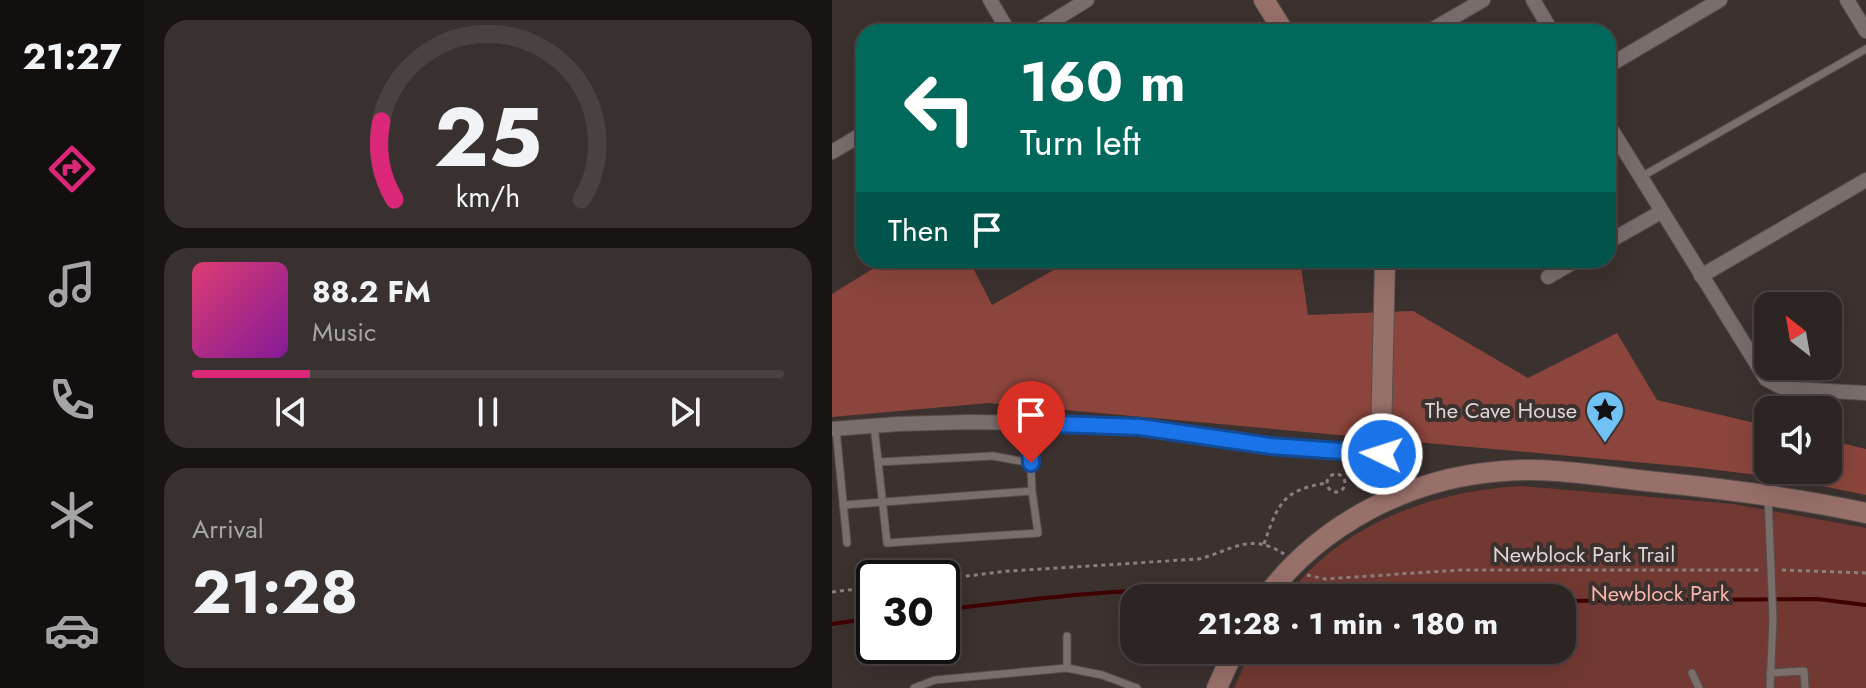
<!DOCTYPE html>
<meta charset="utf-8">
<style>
body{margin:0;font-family:Jost,sans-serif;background:#383130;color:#f1f3f6;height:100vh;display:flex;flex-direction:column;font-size:30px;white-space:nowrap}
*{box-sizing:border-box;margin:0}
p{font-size:26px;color:#a6a5a6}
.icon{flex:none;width:44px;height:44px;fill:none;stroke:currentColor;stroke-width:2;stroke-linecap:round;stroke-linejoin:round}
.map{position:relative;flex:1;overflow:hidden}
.drawer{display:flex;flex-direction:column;gap:20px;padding:20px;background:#181413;width:688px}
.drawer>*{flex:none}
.banner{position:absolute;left:24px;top:24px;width:760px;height:244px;border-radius:24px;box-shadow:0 8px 32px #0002,0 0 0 2px #484241;background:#00695c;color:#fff;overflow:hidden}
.needle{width:52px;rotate:329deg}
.buttons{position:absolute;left:922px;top:292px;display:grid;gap:16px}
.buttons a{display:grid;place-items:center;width:88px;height:88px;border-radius:16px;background:#2c2523;box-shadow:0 8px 32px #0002,0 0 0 2px #484241;font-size:40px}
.speed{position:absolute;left:24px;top:560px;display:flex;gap:16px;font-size:40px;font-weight:700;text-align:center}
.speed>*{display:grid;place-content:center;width:104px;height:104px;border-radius:50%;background:#2c2523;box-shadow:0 8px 32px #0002,0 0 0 2px #484241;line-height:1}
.speed .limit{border:4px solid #111;border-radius:12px;background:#fff;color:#111}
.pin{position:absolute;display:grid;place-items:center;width:68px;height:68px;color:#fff;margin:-82px -34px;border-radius:50% 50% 50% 0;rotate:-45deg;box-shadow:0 0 8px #0007}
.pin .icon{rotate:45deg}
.me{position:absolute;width:88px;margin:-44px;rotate:274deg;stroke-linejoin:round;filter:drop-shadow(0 0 6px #0008)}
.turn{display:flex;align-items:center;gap:28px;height:168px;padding:0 32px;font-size:36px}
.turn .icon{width:104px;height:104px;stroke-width:2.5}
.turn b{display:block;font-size:56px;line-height:68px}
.then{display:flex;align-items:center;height:76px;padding:0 32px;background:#0003;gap:16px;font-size:30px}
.big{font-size:60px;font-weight:700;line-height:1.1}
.drawer .card{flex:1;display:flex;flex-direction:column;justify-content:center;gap:12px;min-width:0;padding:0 28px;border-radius:24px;background:#383130}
.drawer .dial{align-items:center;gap:0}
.dial svg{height:208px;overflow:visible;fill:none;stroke:#484241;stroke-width:7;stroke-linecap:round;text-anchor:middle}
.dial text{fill:#f1f3f6;stroke:none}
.song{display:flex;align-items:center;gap:24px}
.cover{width:96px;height:96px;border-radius:12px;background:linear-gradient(135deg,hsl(340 70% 55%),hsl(290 70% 35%))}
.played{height:8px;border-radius:4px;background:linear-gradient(90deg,#db2777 20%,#484241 20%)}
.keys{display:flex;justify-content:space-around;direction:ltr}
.trip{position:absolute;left:288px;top:584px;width:456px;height:80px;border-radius:24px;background:#2c2523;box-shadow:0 8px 32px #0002,0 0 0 2px #484241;font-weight:700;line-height:80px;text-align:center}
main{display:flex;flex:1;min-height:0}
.menu{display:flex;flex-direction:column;width:144px;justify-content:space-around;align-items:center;background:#120f0e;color:#a6a5a6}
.menu .icon{width:56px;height:56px}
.menu .active{color:#db2777}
.menu b{font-size:36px;color:#f1f3f6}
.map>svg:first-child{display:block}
.green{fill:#723932}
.forest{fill:#8c453c}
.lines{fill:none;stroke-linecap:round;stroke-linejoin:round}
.stream{stroke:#400000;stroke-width:4}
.lane-casing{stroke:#564e4c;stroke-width:9}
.street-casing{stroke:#564e4c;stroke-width:16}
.secondary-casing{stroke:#564e4c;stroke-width:22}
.path{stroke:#88807e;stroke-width:3;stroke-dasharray:4 4;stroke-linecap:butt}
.lane{stroke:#796e6c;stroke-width:7}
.street{stroke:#796e6c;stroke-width:14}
.secondary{stroke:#98706a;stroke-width:20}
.route-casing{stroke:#114b97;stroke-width:20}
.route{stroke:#1a73e8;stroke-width:14}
.labels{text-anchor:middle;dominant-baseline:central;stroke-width:8;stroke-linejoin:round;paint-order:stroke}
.poi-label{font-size:22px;fill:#dcd6d5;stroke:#3b312f;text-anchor:end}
.street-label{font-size:22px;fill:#dcd6d5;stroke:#3b312f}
.park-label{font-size:22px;fill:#f6b5ab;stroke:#3b312f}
</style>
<main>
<nav class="menu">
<b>21:27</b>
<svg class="icon active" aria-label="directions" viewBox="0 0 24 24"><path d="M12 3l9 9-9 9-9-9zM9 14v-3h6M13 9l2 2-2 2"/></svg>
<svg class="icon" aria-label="music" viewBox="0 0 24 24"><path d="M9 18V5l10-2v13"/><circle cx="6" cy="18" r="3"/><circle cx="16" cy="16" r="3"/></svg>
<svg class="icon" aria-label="phone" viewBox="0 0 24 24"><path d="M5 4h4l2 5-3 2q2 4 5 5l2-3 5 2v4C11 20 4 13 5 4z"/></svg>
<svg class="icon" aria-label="climate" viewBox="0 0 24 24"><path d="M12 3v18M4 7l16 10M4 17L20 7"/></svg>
<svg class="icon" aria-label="car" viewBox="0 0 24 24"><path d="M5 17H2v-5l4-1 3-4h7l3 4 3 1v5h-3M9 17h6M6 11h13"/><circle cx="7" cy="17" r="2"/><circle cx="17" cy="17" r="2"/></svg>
</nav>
<section class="drawer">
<div class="card dial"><svg viewBox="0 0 100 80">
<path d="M14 69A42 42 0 1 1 86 69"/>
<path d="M14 69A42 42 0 0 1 9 39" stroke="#db2777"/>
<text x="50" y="56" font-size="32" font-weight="700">25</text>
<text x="50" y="72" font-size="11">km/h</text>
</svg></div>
<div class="card">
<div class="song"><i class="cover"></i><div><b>88.2 FM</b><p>Music</p></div></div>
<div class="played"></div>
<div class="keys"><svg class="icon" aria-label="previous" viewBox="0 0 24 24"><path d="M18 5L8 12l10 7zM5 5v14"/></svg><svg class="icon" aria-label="pause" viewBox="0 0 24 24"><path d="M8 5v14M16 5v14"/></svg><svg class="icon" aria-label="next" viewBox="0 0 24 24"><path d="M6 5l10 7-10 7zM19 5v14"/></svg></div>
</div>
<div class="card"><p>Arrival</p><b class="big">21:28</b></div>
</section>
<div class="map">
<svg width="1034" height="688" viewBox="0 0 1034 688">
<rect width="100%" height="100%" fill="#3b312f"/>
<path class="green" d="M688,486L901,504L1034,528V688H402L419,650H730V598H454C508,524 601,491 688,486Z"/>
<path class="forest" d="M55,260H137L160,305L239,260H468L476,315L581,311L696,378L785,333L825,400L936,426V470H996V440L1034,449V495L951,478L869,468L157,403L0,417V294Z"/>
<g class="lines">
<path class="stream" d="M730,601L985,599L1034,605
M110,610C207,598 303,586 401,591
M0,624L42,618"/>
<g class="lane-casing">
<path id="lane" d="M809,177L1034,49
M42,425L55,543L206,533L200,491L197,423
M4,429L15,543
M47,462L161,456L199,463
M936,496L941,619L938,688
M11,505L200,491
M235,636V668
M860,673L867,688
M938,673L972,671L973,688
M82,688L103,680L235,668L270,675L305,688"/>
</g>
<g class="street-casing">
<path id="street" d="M158,0L177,32
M701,0L720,32
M1015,0L1034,31
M203,32L255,0
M596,32L651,0
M776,66L888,0
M776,124L934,379L949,387L960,389L1034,393
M0,152L32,133
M776,242L829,212
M869,276L1034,180
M716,277L745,260
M0,429L66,424L137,422L256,424L308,427L439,446L550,454"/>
</g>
<g class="secondary-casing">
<path id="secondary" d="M432,0L452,32
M553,260L549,438L550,454L566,496
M433,598C489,523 579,477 672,471C722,467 774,477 824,482C895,489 964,498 1034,513
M385,688L402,650"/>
</g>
<path class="path" d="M495 483a9 9 0 1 1 18 0a9 9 0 1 1-18 0Z
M432,544C446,504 450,490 495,483
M950,570L1034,573
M475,575L493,579L628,570H930
M110,579L176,571L367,559C401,550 418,532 452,554
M0,592L42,587"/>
<use href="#lane" class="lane"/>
<use href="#street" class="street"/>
<use href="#secondary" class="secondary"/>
</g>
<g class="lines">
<g class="route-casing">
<path id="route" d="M199,463L197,423L308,427L439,446L550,454"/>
</g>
<use href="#route" class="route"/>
</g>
<defs>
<g id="sight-pin" transform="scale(2)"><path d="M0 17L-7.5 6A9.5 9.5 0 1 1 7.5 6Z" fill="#72c1f5" stroke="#3b312f"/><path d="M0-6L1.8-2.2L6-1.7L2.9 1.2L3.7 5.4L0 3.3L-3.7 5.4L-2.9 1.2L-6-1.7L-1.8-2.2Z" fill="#111"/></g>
</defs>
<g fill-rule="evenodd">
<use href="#sight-pin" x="773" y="410"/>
</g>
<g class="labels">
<g class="poi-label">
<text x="745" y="410">The Cave House</text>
</g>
<g class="street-label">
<text x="752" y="554">Newblock Park Trail</text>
</g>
<g class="park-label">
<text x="828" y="593">Newblock Park</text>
</g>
</g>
</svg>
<div class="buttons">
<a><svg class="needle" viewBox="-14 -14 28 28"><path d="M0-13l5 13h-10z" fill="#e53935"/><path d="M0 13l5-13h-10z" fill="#a6a5a6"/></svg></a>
<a><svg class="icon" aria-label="sound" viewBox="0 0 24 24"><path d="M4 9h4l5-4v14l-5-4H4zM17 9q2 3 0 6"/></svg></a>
</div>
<div class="speed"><div class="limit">30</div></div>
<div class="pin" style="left:199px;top:463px;background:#d93025"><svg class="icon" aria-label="arrive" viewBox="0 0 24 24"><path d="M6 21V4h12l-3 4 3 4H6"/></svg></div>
<svg class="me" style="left:550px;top:454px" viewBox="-20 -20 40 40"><circle r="17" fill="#1a73e8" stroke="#fff" stroke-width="3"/><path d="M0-11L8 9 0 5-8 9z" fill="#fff"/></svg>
<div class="trip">21:28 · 1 min · 180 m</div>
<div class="banner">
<div class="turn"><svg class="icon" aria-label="left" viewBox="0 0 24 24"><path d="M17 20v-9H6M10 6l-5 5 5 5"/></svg><div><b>160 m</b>Turn left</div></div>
<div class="then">Then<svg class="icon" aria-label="arrive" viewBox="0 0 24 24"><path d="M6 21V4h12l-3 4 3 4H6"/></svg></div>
</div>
</div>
</main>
